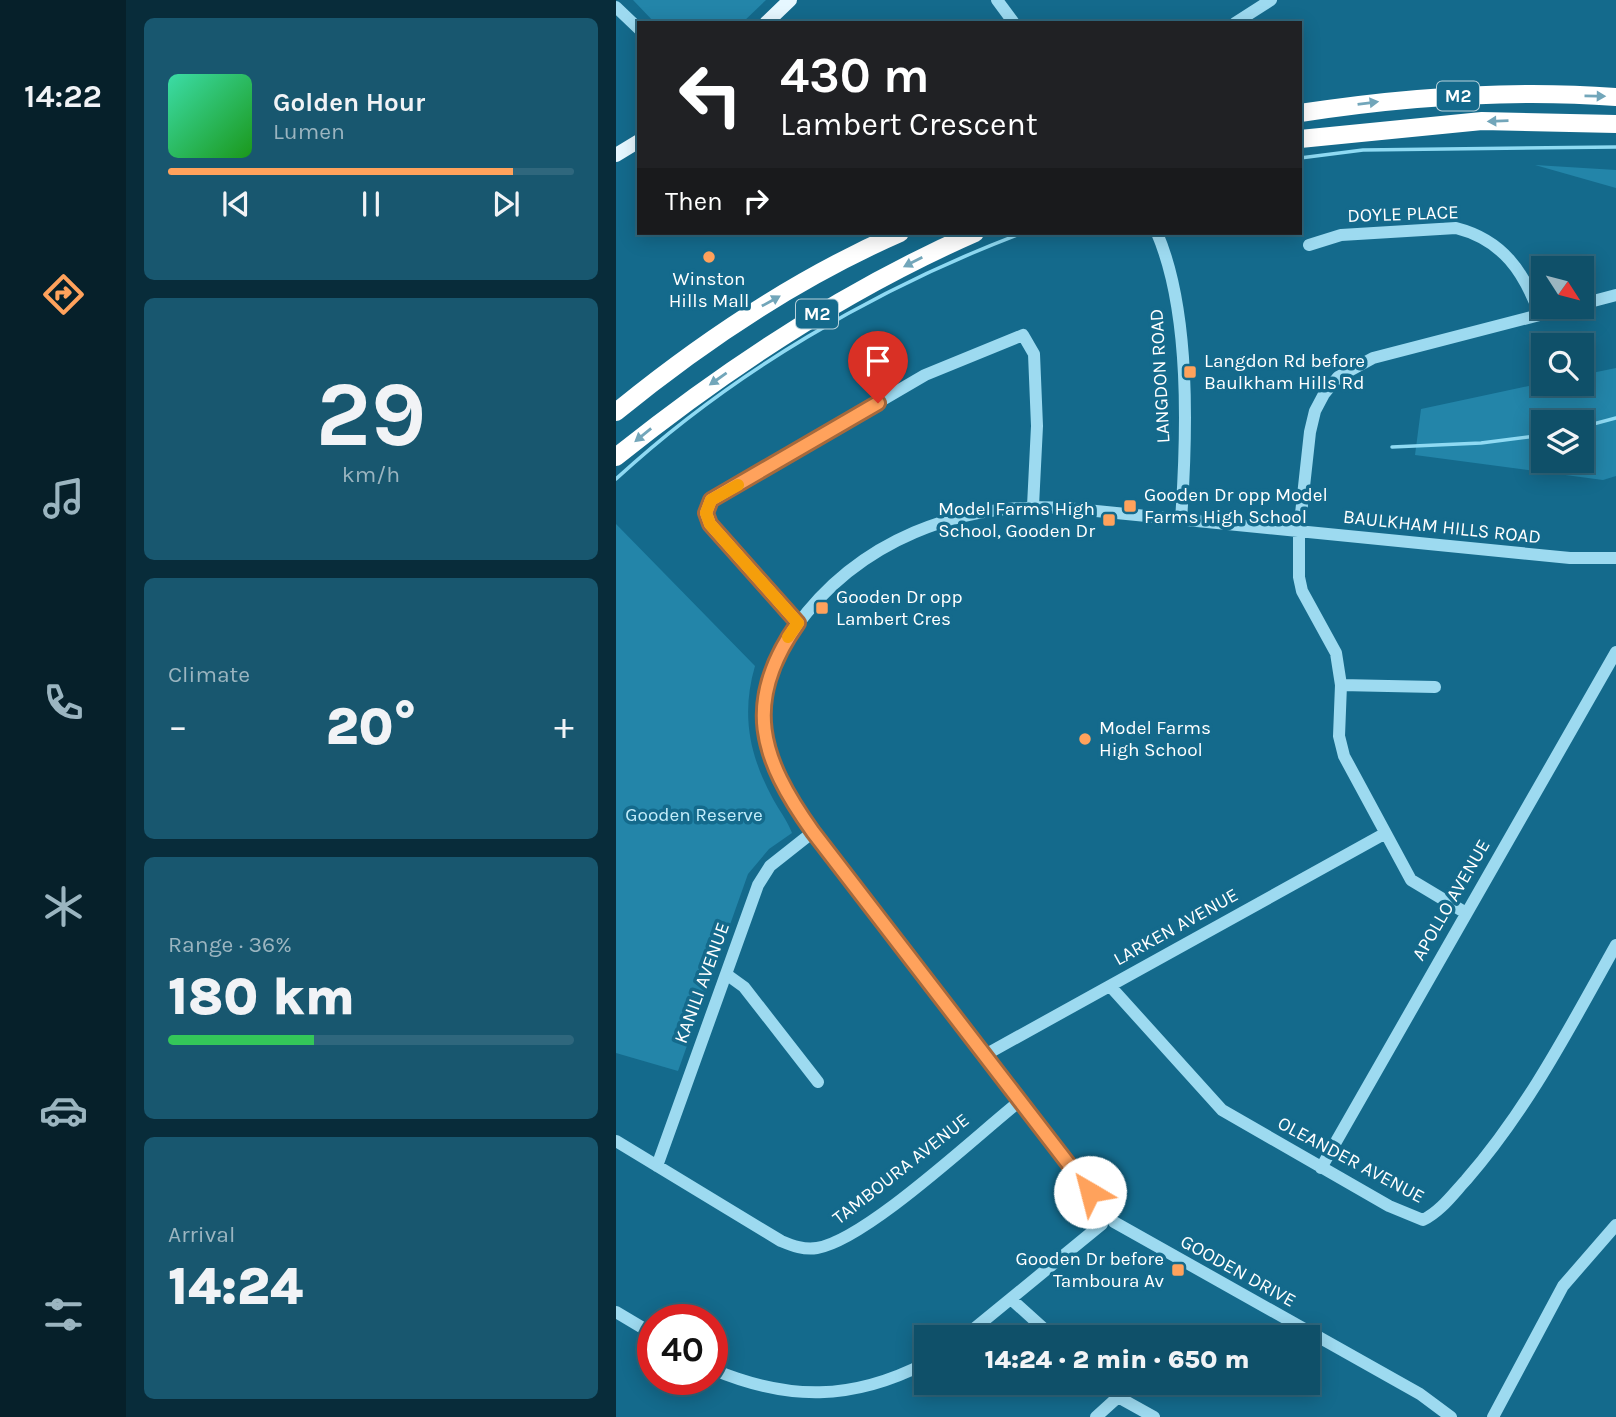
<!DOCTYPE html>
<meta charset="utf-8">
<style>
body{margin:0;font-family:Karla,sans-serif;background:#18576f;color:#f1f3f6;height:100vh;display:flex;flex-direction:column;font-size:26px;white-space:nowrap}
*{box-sizing:border-box;margin:0}
p{font-size:23px;color:#9bb5c0}
.icon{flex:none;width:38px;height:38px;fill:none;stroke:currentColor;stroke-width:2;stroke-linecap:round;stroke-linejoin:round}
.map{position:relative;flex:1;overflow:hidden}
.side{display:flex;flex-direction:column;gap:18px;padding:18px;background:#082c3a;width:490px}
.side>*{flex:none}
.guide{position:absolute;left:21px;top:21px;width:665px;height:214px;border-radius:0px;box-shadow:0 4px 18px #0003,0 0 0 2px #2f677d;background:#202124;color:#fff;overflow:hidden}
.needle{width:46px;rotate:126deg}
.controls{position:absolute;left:915px;top:256px;display:grid;gap:14px}
.controls a{display:grid;place-items:center;width:63px;height:63px;border-radius:0px;background:#0f5069;box-shadow:0 4px 18px #0003,0 0 0 2px #2f677d;font-size:35px}
.speed{position:absolute;left:21px;top:1304px;display:flex;gap:14px;font-size:35px;font-weight:700;text-align:center}
.speed>*{display:grid;place-content:center;width:91px;height:91px;border-radius:50%;background:#0f5069;box-shadow:0 4px 18px #0003,0 0 0 2px #2f677d;line-height:1}
.speed .limit{border:10px solid #d22;background:#fff;color:#111}
.pin{position:absolute;display:grid;place-items:center;width:60px;height:60px;color:#fff;margin:-72px -30px;border-radius:50% 50% 50% 0;rotate:-45deg;box-shadow:0 0 7px #0007}
.pin .icon{rotate:45deg}
.me{position:absolute;width:77px;margin:-38px;rotate:323deg;stroke-linejoin:round;filter:drop-shadow(0 0 5px #0008)}
.turn{display:flex;align-items:center;gap:24px;height:147px;padding:0 28px;font-size:32px}
.turn .icon{width:91px;height:91px;stroke-width:2.5}
.turn b{display:block;font-size:49px;line-height:60px}
.then{display:flex;align-items:center;height:66px;padding:0 28px;background:#0003;gap:14px;font-size:26px}
.big{font-size:52px;font-weight:800;line-height:1.1}
.side .widget{flex:1;display:flex;flex-direction:column;justify-content:center;gap:10px;min-width:0;padding:0 24px;border-radius:10px;background:#18576f}
.side .dial{align-items:center;gap:0}
.dial b{font-size:91px;line-height:1}
.song{display:flex;align-items:center;gap:21px}
.cover{width:84px;height:84px;border-radius:10px;background:linear-gradient(135deg,hsl(160 70% 55%),hsl(120 70% 35%))}
.played{height:7px;border-radius:4px;background:linear-gradient(90deg,#ffa25c 85%,#2f677d 85%)}
.keys{display:flex;justify-content:space-around;direction:ltr}
.heat{display:flex;justify-content:space-between;align-items:center;font-size:38px;direction:ltr}
.charge{height:10px;border-radius:5px;background:linear-gradient(90deg,#34c759 36%,#2f677d 0)}
.trip{position:absolute;left:298px;top:1325px;width:406px;height:70px;border-radius:0px;background:#0f5069;box-shadow:0 4px 18px #0003,0 0 0 2px #2f677d;font-weight:800;line-height:70px;text-align:center}
main{display:flex;flex:1;min-height:0}
.dock{display:flex;flex-direction:column;width:126px;justify-content:space-around;align-items:center;background:#06202a;color:#9bb5c0}
.dock .icon{width:49px;height:49px}
.dock .selected{color:#ffa25c}
.dock b{font-size:32px;color:#f1f3f6}
.map>svg:first-child{display:block}
.green{fill:#2385a9;fill-rule:evenodd}
.lines{fill:none;stroke-linecap:round;stroke-linejoin:round}
.stream{stroke:#8fdaf3;stroke-width:3.5}
.minor{stroke:#9ddaf0;stroke-width:12}
.major{stroke:#e6f7ff;stroke-width:14}
.highway{stroke:#fff;stroke-width:18}
.oneway{fill:#72a6ba}
.route-casing{stroke:#a6693c;stroke-width:18}
.route{stroke:#ffa25c;stroke-width:12}
.slow{stroke:#f59e0b;stroke-width:12}
.poi-dot{fill:#ffa25c;stroke:#146a8c;stroke-width:2.5}
.labels{text-anchor:middle;dominant-baseline:central;stroke-width:7;stroke-linejoin:round;paint-order:stroke}
.shield{fill:#146a8c;stroke:#b8d2dc;stroke-width:2}
.shield-label{font-size:18px;font-weight:bold;fill:#fff}
.street-label{font-size:19px;fill:#fff;stroke:#146a8c}
.poi-label{font-size:19px;fill:#fff;stroke:#146a8c;text-anchor:start}
.park-label{font-size:19px;fill:#c3edfb;stroke:#146a8c}
</style>
<main>
<nav class="dock">
<b>14:22</b>
<svg class="icon selected" aria-label="directions" viewBox="0 0 24 24"><path d="M12 3l9 9-9 9-9-9zM9 14v-3h6M13 9l2 2-2 2"/></svg>
<svg class="icon" aria-label="music" viewBox="0 0 24 24"><path d="M9 18V5l10-2v13"/><circle cx="6" cy="18" r="3"/><circle cx="16" cy="16" r="3"/></svg>
<svg class="icon" aria-label="phone" viewBox="0 0 24 24"><path d="M5 4h4l2 5-3 2q2 4 5 5l2-3 5 2v4C11 20 4 13 5 4z"/></svg>
<svg class="icon" aria-label="climate" viewBox="0 0 24 24"><path d="M12 3v18M4 7l16 10M4 17L20 7"/></svg>
<svg class="icon" aria-label="car" viewBox="0 0 24 24"><path d="M5 17H2v-5l4-1 3-4h7l3 4 3 1v5h-3M9 17h6M6 11h13"/><circle cx="7" cy="17" r="2"/><circle cx="17" cy="17" r="2"/></svg>
<svg class="icon" aria-label="filters" viewBox="0 0 24 24"><path d="M4 7h16M4 17h16"/><circle cx="9" cy="7" r="2"/><circle cx="15" cy="17" r="2"/></svg>
</nav>
<section class="side">
<div class="widget">
<div class="song"><i class="cover"></i><div><b>Golden Hour</b><p>Lumen</p></div></div>
<div class="played"></div>
<div class="keys"><svg class="icon" aria-label="previous" viewBox="0 0 24 24"><path d="M18 5L8 12l10 7zM5 5v14"/></svg><svg class="icon" aria-label="pause" viewBox="0 0 24 24"><path d="M8 5v14M16 5v14"/></svg><svg class="icon" aria-label="next" viewBox="0 0 24 24"><path d="M6 5l10 7-10 7zM19 5v14"/></svg></div>
</div>
<div class="widget dial"><b>29</b><p>km/h</p></div>
<div class="widget"><p>Climate</p>
<div class="heat"><a>−</a><b class="big">20°</b><a>+</a></div>
</div>
<div class="widget"><p>Range · 36%</p><b class="big">180 km</b><div class="charge"></div></div>
<div class="widget"><p>Arrival</p><b class="big">14:24</b></div>
</section>
<div class="map">
<svg width="1000" height="1417" viewBox="0 0 1000 1417">
<rect width="100%" height="100%" fill="#146a8c"/>
<path class="green" d="M17,0H150L126,23H39Z
M919,165L1000,170V188Z
M1000,368V476L987,480L799,455L805,409L927,383H966V375ZM928,422H966V460H928Z
M0,524L139,666C125,714 133,755 157,799C163,810 171,820 176,833L153,849L132,874L62,1071L0,1053Z"/>
<g class="lines">
<path class="stream" d="M684,158L747,150L1000,147
M966,427L1000,418
M776,447L865,443L928,435
M0,479C116,372 259,289 406,233"/>
<path class="minor" d="M381,0L398,23
M0,7L23,29
M619,23L655,0
M541,233C575,312 571,435 565,520
M693,245L725,235L840,228C887,240 908,272 924,315
M966,304L1000,295
M182,623L94,524L90,513L95,500L309,375L407,335L418,354L421,426L417,506
M725,685L819,687
M850,913L795,880L728,756L723,736L725,685L720,653L686,591L683,577V532L694,432L699,411L708,394L722,377L757,358L958,306
M110,974L128,987L202,1082
M494,986L606,1110L773,1206L807,1220C825,1211 837,1194 850,1180C912,1109 954,1027 1000,945
M369,1055L768,834
M0,1141L165,1241C177,1246 188,1250 201,1248C250,1240 361,1135 404,1101
M41,1166L142,885L154,866L197,832
M705,1168L1000,652
M487,1210L197,832C174,801 151,766 147,727C143,690 158,657 179,628C242,540 344,501 450,508L954,558H1000
M498,1222L804,1394L835,1417
M395,1299L437,1337
M0,1312L37,1334
M348,1337L486,1224
M96,1369C172,1401 236,1401 310,1363
M486,1382L502,1397L538,1417
M480,1417L502,1397
M877,1417L947,1286L1000,1225"/>
<path class="major" d="M150,23L174,0
M0,155L23,141"/>
<path class="highway" d="M684,113C788,97 895,89 1000,97
M684,139L866,121L1000,124
M0,412C87,341 181,278 284,233
M0,457C111,368 229,290 359,233"/>
</g>
<defs><path id="oneway-solid" d="M-6-.8H1V-3.2L6.5 0L1 3.2V.8H-6Z" transform="scale(1.75)"/></defs>
<g class="oneway">
<use href="#oneway-solid" transform="translate(979 96) rotate(1)"/>
<use href="#oneway-solid" transform="translate(752 103) rotate(-7)"/>
<use href="#oneway-solid" transform="translate(882 121) rotate(178)"/>
<use href="#oneway-solid" transform="translate(297 262) rotate(153)"/>
<use href="#oneway-solid" transform="translate(155 301) rotate(-29)"/>
<use href="#oneway-solid" transform="translate(102 379) rotate(145)"/>
<use href="#oneway-solid" transform="translate(27 435) rotate(141)"/>
</g>
<g class="lines">
<g class="route-casing">
<path id="route" d="M262,403L95,500L90,513L94,524L182,623C126,702 144,758 197,832L474,1192"/>
</g>
<use href="#route" class="route"/>
<path class="slow" d="M122,485L95,500L90,513L94,524L182,623L172,637"/>
</g>
<g class="poi-dot">
<circle cx="93" cy="257" r="7"/>
<rect x="567" y="365" width="14" height="14" rx="3.5"/>
<rect x="507" y="499" width="14" height="14" rx="3.5"/>
<rect x="486" y="513" width="14" height="14" rx="3.5"/>
<rect x="199" y="601" width="14" height="14" rx="3.5"/>
<circle cx="469" cy="739" r="7"/>
<rect x="555" y="1263" width="14" height="14" rx="3.5"/>
</g>
<g class="labels">
<g class="shield">
<rect x="821" y="81.5" width="42" height="29" rx="5"/>
<rect x="180" y="299.5" width="42" height="29" rx="5"/>
</g>
<g class="shield-label">
<text x="842" y="96">M2</text>
<text x="201" y="314">M2</text>
</g>
<g class="street-label">
<text transform="translate(787 214) rotate(-2)">DOYLE PLACE</text>
<text transform="translate(544 376) rotate(-93)">LANGDON ROAD</text>
<text transform="translate(826 527) rotate(6)">BAULKHAM HILLS ROAD</text>
<text transform="translate(835 900) rotate(-60)">APOLLO AVENUE</text>
<text transform="translate(560 927) rotate(-29)">LARKEN AVENUE</text>
<text transform="translate(86 983) rotate(-70)">KANILI AVENUE</text>
<text transform="translate(735 1160) rotate(28)">OLEANDER AVENUE</text>
<text transform="translate(285 1169) rotate(-38)">TAMBOURA AVENUE</text>
<text transform="translate(622 1271) rotate(29)">GOODEN DRIVE</text>
</g>
<g class="poi-label">
<text x="93" y="279" text-anchor="middle">Winston<tspan x="93" dy="22">Hills Mall</tspan></text>
<text x="588" y="361">Langdon Rd before<tspan x="588" dy="22">Baulkham Hills Rd</tspan></text>
<text x="528" y="495">Gooden Dr opp Model<tspan x="528" dy="22">Farms High School</tspan></text>
<text x="479" y="509" text-anchor="end">Model Farms High<tspan x="479" dy="22">School, Gooden Dr</tspan></text>
<text x="220" y="597">Gooden Dr opp<tspan x="220" dy="22">Lambert Cres</tspan></text>
<text x="483" y="728">Model Farms<tspan x="483" dy="22">High School</tspan></text>
<text x="548" y="1259" text-anchor="end">Gooden Dr before<tspan x="548" dy="22">Tamboura Av</tspan></text>
</g>
<g class="park-label">
<text x="78" y="815">Gooden Reserve</text>
</g>
</g>
</svg>
<div class="controls">
<a><svg class="needle" viewBox="-14 -14 28 28"><path d="M0-13l5 13h-10z" fill="#e53935"/><path d="M0 13l5-13h-10z" fill="#9bb5c0"/></svg></a>
<a><svg class="icon" aria-label="search" viewBox="0 0 24 24"><circle cx="10" cy="10" r="6"/><path d="M15 15l6 6"/></svg></a>
<a><svg class="icon" aria-label="layers" viewBox="0 0 24 24"><path d="M12 4l9 5-9 5-9-5zM3 14l9 5 9-5"/></svg></a>
</div>
<div class="speed"><div class="limit">40</div></div>
<div class="pin" style="left:262px;top:403px;background:#d93025"><svg class="icon" aria-label="arrive" viewBox="0 0 24 24"><path d="M6 21V4h12l-3 4 3 4H6"/></svg></div>
<svg class="me" style="left:474px;top:1192px" viewBox="-20 -20 40 40"><circle r="19" fill="#fff"/><path d="M0-13L10 11 0 6-10 11z" fill="#ffa25c"/></svg>
<div class="trip">14:24 · 2 min · 650 m</div>
<div class="guide">
<div class="turn"><svg class="icon" aria-label="left" viewBox="0 0 24 24"><path d="M17 20v-9H6M10 6l-5 5 5 5"/></svg><div><b>430 m</b>Lambert Crescent</div></div>
<div class="then">Then<svg class="icon" aria-label="right" viewBox="0 0 24 24"><path d="M7 20v-9h11M14 6l5 5-5 5"/></svg></div>
</div>
</div>
</main>
